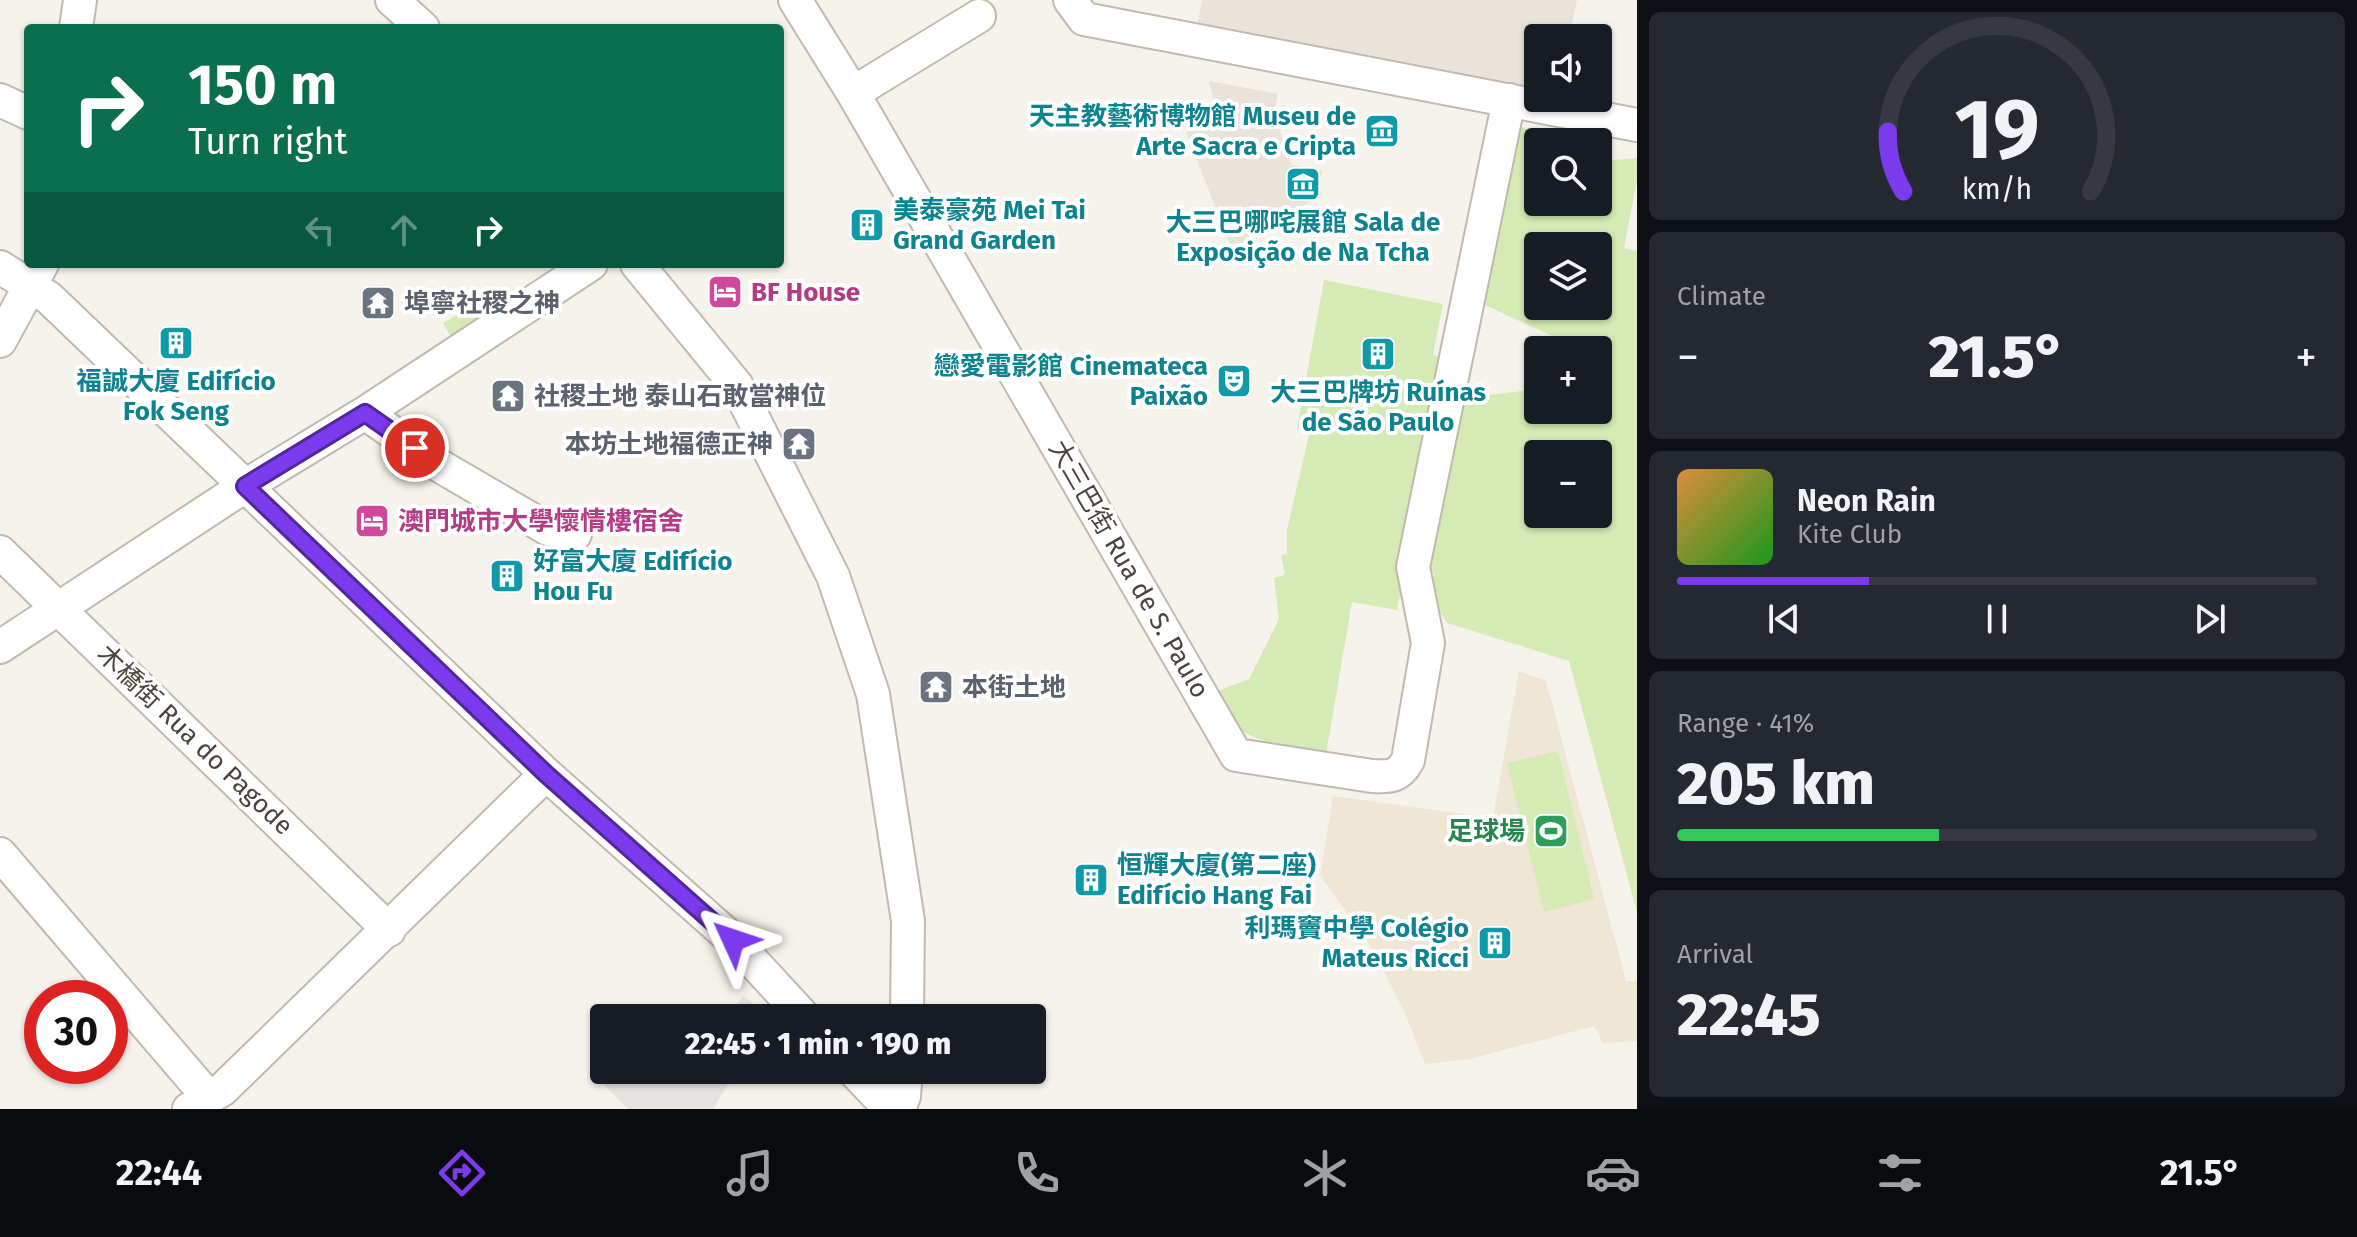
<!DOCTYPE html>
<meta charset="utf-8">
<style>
body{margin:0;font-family:"Fira Sans","Noto Sans SC",sans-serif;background:#242831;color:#f1f3f6;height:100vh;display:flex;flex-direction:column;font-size:30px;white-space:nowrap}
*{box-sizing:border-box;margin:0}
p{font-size:26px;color:#9ea1a6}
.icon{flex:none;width:44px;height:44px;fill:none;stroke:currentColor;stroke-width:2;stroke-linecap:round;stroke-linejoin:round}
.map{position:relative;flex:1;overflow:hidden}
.drawer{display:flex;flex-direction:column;gap:12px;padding:12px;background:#0d0f14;width:720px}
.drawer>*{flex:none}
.banner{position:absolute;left:24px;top:24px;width:760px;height:244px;border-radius:8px;box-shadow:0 2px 6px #0004;background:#0b6e4f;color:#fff;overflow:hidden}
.fabs{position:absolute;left:1524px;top:24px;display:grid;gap:16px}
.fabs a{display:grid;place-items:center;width:88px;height:88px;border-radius:8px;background:#171b24;box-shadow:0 2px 6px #0004;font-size:40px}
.speed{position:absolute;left:24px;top:980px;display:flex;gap:16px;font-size:40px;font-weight:700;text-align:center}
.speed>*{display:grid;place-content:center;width:104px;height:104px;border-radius:50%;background:#171b24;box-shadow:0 2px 6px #0004;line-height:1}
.speed .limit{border:12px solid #d22;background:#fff;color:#111}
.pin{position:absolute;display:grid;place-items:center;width:68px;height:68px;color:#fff;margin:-34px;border:4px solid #fff;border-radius:50%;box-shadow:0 2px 8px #0007}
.me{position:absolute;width:88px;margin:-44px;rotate:312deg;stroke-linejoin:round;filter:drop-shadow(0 0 6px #0008)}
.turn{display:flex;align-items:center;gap:28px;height:168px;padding:0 32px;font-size:36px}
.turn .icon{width:104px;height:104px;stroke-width:2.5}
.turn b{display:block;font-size:56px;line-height:68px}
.lanes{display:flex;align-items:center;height:76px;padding:0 32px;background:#0003;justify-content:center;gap:40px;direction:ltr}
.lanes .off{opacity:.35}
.big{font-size:60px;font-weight:800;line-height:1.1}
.drawer .card{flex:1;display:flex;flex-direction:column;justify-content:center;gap:12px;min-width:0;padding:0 28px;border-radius:12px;background:#242831}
.drawer .dial{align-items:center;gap:0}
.dial svg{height:208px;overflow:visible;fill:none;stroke:#363941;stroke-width:7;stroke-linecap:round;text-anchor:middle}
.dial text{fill:#f1f3f6;stroke:none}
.song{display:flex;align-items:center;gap:24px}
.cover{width:96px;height:96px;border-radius:12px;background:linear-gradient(135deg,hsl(30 70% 55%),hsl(120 70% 35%))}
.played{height:8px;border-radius:4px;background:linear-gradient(90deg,#7c3aed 30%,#363941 30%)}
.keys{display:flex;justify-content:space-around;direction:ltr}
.heat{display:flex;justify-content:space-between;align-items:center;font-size:44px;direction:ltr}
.charge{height:12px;border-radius:6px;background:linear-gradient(90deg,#34c759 41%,#363941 0)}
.trip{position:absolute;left:590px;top:1004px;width:456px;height:80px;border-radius:8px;background:#171b24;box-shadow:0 2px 6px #0004;font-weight:800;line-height:80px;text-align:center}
.tab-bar{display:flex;height:128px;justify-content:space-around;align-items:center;background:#090b0e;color:#9ea1a6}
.tab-bar .icon{width:56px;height:56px}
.tab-bar .on{color:#7c3aed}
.tab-bar b{font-size:36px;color:#f1f3f6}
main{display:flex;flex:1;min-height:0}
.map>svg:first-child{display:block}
.residential{fill:#eae3da}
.education{fill:#efe6d6}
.green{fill:#d6eab5;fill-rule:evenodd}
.parking{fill:#e5e2e0}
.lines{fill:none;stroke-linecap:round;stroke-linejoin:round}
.street-casing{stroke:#c2b9ae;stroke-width:36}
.street{stroke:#fff;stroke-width:32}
.route-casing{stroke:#51269a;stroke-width:20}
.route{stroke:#7c3aed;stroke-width:14}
.labels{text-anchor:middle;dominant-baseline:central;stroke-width:8;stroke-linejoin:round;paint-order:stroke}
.culture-label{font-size:26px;font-weight:bold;fill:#0d838f;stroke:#fff;text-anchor:end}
.hotel-label{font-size:26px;font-weight:bold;fill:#b23c85;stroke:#fff;text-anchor:start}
.worship-label{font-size:26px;font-weight:bold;fill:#5b616d;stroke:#fff;text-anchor:start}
.street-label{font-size:26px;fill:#4b4239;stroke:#fff}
.leisure-label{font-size:26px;font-weight:bold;fill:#27864d;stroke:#fff;text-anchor:end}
</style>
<main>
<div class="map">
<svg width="1637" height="1109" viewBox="0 0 1637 1109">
<rect width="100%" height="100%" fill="#f6f2ec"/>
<path class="residential" d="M1202,0H1577L1569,38H1538V94L1197,27Z
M1209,81L1278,94L1274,113L1292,165L1322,171L1318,186L1322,194L1232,250L1186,132L1218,120Z"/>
<path class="education" d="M1519,671L1546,681L1626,981H1637V1041L1603,1043L1594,1026L1470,1059L1425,1064L1405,1013L1372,948L1320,875L1333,796L1493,818Z"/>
<path class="green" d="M1516,125L1559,142H1538V202H1598V158L1603,161L1637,158V180L1624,248L1637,251V912L1569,661L1447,623L1431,599L1434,574L1428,567L1462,398L1523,391L1538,383V410H1598V350H1567L1569,344L1485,305L1478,286ZM1538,246H1598V306H1538ZM1538,454H1598V514H1538Z
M1324,280L1443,304L1433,355L1448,358L1397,610L1352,602L1326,754C1294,747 1254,745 1229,721C1222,715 1219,701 1215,692L1249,679L1279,619L1274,578L1285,575L1281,555L1287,554V530L1310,431L1297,428Z
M486,298L498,317L455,344L443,323Z
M1558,751L1594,899L1544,912L1507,763Z"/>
<path class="parking" d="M743,996L770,1017L769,1018H727Z
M604,1068L663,1070L680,1083L689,1070H737L713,1109H628L597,1078Z"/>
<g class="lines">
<g class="street-casing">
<path id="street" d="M392,0L423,28
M795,0L853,93L1236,755L1372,776C1390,777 1399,777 1408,760L1428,643L1413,567L1509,100
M1070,0L1084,19L1637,125
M76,28L80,0
M853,93L979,16
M0,100L28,113
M637,264L737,386L833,576L873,694L908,921L907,1018
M0,267L49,298L546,774L733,940L805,1018
M0,341L42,264
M365,413L440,466L548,529L575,534
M0,552L389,930
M0,647L245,486L365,413L591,264
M0,854L209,1098
M853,1070L890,1109
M189,1109L222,1090L546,774
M899,1109L904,1096L906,1070"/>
</g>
<use href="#street" class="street"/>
</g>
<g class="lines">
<g class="route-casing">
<path id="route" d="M415,448L365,413L245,486L546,774L733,940"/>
</g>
<use href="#route" class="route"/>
</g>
<defs>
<g id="museum-square" transform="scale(1.8)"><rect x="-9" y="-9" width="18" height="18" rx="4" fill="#0f9aa8" stroke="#fff"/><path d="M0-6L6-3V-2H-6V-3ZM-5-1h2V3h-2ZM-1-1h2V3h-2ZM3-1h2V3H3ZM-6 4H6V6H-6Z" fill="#fff"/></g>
<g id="building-square" transform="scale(1.8)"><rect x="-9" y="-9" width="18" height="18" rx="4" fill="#0f9aa8" stroke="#fff"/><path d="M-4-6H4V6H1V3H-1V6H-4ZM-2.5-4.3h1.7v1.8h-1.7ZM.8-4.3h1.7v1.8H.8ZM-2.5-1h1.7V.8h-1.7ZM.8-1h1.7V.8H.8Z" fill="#fff"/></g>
<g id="hotel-square" transform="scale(1.8)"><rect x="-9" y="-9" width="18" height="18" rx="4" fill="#d1479c" stroke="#fff"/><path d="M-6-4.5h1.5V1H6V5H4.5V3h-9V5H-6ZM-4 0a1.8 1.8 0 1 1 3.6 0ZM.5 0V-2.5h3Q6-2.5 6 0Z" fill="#fff"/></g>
<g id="temple-square" transform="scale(1.8)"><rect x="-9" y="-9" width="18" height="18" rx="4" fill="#6b7280" stroke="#fff"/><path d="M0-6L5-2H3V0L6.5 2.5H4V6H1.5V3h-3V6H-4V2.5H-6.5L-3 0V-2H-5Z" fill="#fff"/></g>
<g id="theatre-square" transform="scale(1.8)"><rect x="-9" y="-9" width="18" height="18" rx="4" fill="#0f9aa8" stroke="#fff"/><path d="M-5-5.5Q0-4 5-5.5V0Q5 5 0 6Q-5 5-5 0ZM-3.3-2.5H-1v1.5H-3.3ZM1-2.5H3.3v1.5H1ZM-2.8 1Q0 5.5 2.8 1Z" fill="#fff"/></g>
<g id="stadium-square" transform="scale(1.8)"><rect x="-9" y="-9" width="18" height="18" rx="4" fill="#2e9e5b" stroke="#fff"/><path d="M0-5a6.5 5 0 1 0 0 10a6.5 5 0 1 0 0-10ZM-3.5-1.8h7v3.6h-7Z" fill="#fff"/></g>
</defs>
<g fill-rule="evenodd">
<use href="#museum-square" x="1382" y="131"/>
<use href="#museum-square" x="1303" y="184"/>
<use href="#building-square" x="867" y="225"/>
<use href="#hotel-square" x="725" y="292"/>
<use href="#temple-square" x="378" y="303"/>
<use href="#building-square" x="176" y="343"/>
<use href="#building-square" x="1378" y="354"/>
<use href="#theatre-square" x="1234" y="381"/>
<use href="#temple-square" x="508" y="396"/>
<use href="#temple-square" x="799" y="444"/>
<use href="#hotel-square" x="372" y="521"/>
<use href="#building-square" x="507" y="576"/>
<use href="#temple-square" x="936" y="687"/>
<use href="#stadium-square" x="1551" y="831"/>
<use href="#building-square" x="1091" y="880"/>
<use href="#building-square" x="1495" y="943"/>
</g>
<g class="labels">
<g class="culture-label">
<text x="1356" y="116">天主教藝術博物館 Museu de<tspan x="1356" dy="30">Arte Sacra e Cripta</tspan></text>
<text x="893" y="210" text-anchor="start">美泰豪苑 Mei Tai<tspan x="893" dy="30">Grand Garden</tspan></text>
<text x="1303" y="222" text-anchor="middle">大三巴哪咤展館 Sala de<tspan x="1303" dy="30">Exposição de Na Tcha</tspan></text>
<text x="1208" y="366">戀愛電影館 Cinemateca<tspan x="1208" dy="30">Paixão</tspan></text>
<text x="176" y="381" text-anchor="middle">福誠大廈 Edifício<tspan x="176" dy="30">Fok Seng</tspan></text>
<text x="1378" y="392" text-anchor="middle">大三巴牌坊 Ruínas<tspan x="1378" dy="30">de São Paulo</tspan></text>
<text x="533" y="561" text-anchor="start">好富大廈 Edifício<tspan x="533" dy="30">Hou Fu</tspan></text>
<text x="1117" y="865" text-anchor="start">恒輝大廈(第二座)<tspan x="1117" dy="30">Edifício Hang Fai</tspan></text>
<text x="1469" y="928">利瑪竇中學 Colégio<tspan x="1469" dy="30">Mateus Ricci</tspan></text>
</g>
<g class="hotel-label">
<text x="751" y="292">BF House</text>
<text x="398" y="521">澳門城市大學懷情樓宿舍</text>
</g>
<g class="worship-label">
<text x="404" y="303">埠寧社稷之神</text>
<text x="534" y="396">社稷土地 泰山石敢當神位</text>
<text x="773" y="444" text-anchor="end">本坊土地福德正神</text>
<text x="962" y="687">本街土地</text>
</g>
<g class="street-label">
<text transform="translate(1129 569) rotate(60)">大三巴街 Rua de S. Paulo</text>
<text transform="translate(195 740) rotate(44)">木橋街 Rua do Pagode</text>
</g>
<g class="leisure-label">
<text x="1525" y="831">足球場</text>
</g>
</g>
</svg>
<div class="fabs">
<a><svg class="icon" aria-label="sound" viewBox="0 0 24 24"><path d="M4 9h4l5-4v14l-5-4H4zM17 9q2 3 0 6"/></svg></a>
<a><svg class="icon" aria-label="search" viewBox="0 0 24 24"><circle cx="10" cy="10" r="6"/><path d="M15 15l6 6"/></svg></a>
<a><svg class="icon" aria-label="layers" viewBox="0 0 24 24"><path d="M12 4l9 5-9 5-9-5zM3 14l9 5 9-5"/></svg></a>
<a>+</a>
<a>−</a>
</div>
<div class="speed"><div class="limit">30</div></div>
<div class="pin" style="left:415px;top:448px;background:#d93025"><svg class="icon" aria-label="arrive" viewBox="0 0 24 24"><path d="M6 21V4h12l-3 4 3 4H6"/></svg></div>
<svg class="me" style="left:733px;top:940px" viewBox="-20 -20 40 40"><path d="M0-17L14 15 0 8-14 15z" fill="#7c3aed" stroke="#fff" stroke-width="4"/></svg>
<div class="trip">22:45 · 1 min · 190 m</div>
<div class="banner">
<div class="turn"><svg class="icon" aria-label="right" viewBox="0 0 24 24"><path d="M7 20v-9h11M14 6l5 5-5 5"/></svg><div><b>150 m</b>Turn right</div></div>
<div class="lanes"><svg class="icon off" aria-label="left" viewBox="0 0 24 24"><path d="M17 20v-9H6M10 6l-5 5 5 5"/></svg><svg class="icon off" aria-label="ahead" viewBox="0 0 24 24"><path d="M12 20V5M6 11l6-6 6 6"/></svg><svg class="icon" aria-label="right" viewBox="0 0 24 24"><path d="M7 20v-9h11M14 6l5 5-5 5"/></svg></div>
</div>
</div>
<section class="drawer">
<div class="card dial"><svg viewBox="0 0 100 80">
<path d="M14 69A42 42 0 1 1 86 69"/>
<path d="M14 69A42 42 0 0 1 8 46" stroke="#7c3aed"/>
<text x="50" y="56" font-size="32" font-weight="700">19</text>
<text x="50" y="72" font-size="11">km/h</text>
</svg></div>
<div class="card"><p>Climate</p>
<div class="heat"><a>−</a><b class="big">21.5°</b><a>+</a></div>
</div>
<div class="card">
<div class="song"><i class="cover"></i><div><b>Neon Rain</b><p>Kite Club</p></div></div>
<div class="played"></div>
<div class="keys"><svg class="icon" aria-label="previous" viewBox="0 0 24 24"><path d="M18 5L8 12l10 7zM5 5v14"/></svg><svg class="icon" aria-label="pause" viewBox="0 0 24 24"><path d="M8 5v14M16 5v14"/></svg><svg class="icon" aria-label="next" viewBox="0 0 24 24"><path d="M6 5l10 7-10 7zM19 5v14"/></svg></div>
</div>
<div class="card"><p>Range · 41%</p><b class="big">205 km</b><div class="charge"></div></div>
<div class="card"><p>Arrival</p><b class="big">22:45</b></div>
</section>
</main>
<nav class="tab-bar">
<b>22:44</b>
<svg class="icon on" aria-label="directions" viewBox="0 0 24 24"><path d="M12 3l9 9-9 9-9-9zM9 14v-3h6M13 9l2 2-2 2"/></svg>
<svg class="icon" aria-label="music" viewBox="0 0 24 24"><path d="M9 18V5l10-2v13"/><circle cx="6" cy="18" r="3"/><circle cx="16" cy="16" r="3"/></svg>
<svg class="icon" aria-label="phone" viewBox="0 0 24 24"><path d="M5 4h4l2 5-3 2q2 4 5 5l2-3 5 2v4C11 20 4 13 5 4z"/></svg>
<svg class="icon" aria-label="climate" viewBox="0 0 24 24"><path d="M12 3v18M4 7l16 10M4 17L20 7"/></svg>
<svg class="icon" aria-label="car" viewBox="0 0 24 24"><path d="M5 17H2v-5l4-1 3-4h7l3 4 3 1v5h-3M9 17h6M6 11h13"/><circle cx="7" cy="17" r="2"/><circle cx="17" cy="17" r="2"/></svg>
<svg class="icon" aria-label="filters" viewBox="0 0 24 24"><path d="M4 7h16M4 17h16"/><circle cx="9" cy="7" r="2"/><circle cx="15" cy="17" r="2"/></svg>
<b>21.5°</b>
</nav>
